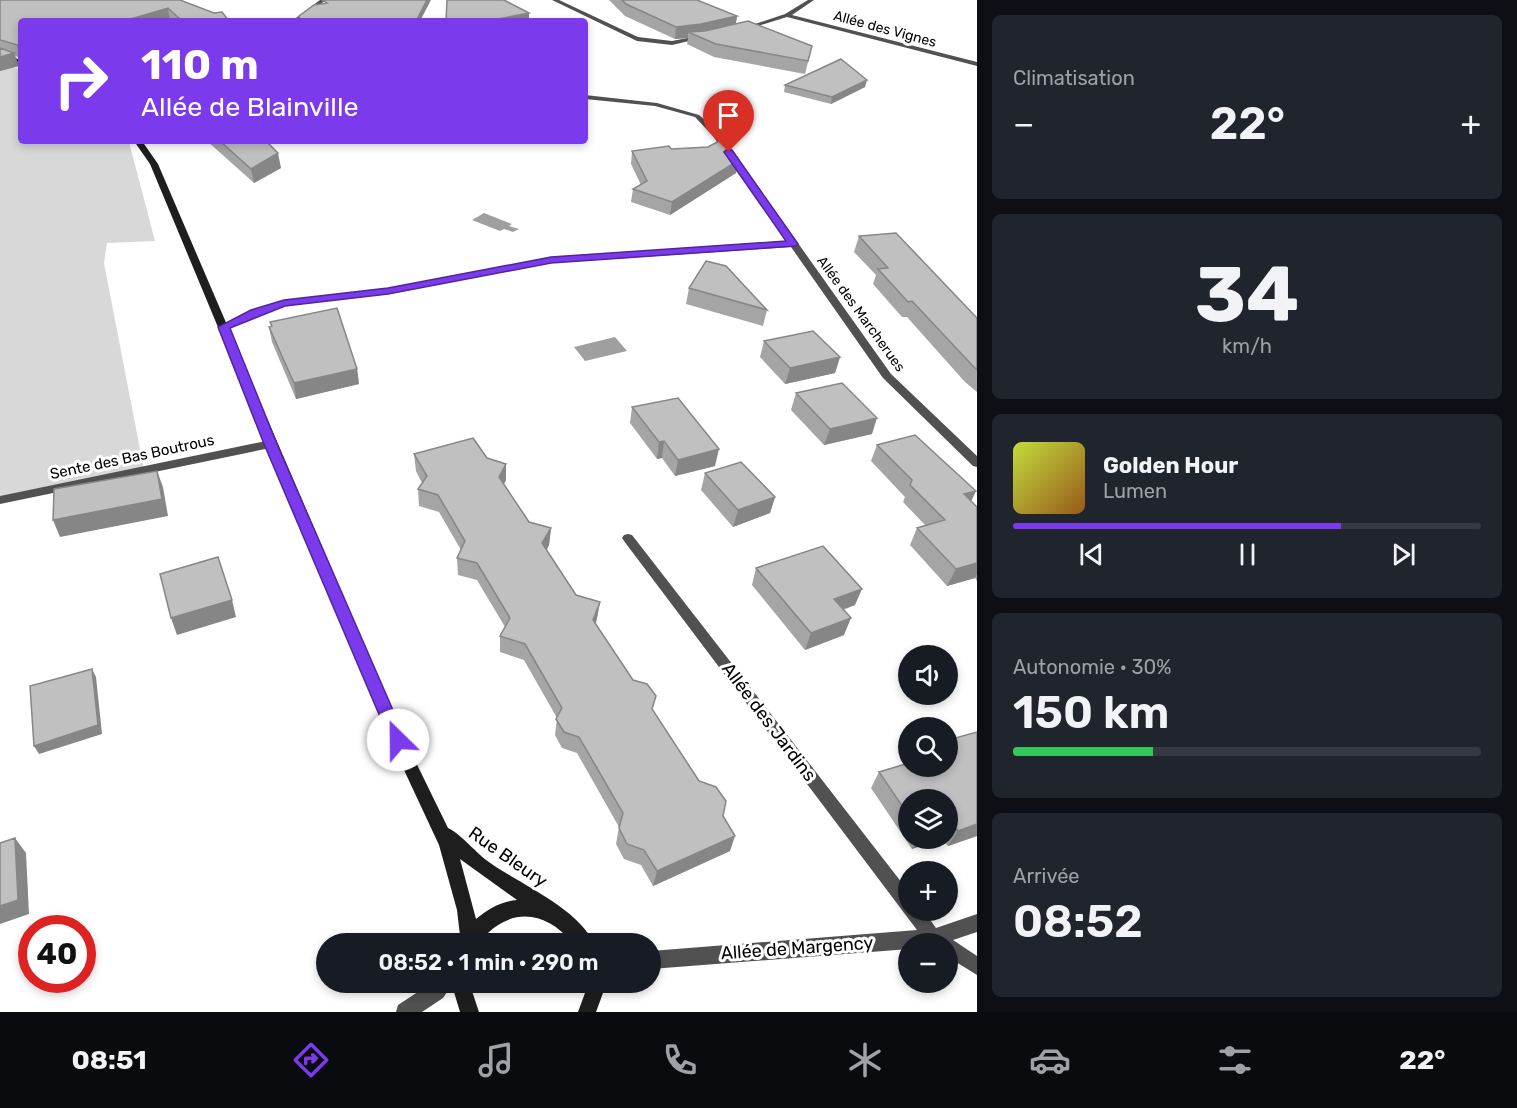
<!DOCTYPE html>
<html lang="fr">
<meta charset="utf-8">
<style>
body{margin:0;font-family:Rubik,sans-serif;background:#20242c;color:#f1f3f6;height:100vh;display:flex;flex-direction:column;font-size:22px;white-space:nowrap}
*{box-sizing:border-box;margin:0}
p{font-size:20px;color:#9ea1a6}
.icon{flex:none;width:33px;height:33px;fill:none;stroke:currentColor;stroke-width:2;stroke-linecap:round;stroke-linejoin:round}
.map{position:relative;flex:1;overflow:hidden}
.side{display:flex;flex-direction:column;gap:15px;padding:15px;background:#0d0f14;width:540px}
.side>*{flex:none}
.top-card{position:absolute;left:18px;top:18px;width:570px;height:126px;border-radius:6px;box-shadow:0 3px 9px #0003;background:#7c3aed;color:#fff;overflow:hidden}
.controls{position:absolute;left:898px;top:645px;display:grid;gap:12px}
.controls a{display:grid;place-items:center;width:60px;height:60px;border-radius:50%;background:#171b24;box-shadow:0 3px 9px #0003;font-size:30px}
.speed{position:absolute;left:18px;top:915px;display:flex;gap:12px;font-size:30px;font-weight:700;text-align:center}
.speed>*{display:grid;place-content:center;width:78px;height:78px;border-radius:50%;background:#171b24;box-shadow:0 3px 9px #0003;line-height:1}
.speed .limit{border:9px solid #d22;background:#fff;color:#111}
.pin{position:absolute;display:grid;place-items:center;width:51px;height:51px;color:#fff;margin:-62px -26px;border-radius:50% 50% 50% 0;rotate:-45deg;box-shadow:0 0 6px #0007}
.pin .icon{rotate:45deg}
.me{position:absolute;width:66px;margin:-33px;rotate:337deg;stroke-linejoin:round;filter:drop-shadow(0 0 4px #0008)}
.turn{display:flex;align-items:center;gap:21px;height:126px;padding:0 24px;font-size:27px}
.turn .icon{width:78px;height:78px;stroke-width:2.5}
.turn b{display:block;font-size:42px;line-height:51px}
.big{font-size:45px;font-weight:600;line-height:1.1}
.side .widget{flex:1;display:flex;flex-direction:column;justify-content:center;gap:9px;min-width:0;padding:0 21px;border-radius:9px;background:#20242c}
.side .dial{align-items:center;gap:0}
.dial b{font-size:78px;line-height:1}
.song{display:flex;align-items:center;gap:18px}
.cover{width:72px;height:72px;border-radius:9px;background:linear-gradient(135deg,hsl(70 70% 55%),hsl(30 70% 35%))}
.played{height:6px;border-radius:3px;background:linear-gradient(90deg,#7c3aed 70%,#363941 70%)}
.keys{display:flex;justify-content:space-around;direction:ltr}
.heat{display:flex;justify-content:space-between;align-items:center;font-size:33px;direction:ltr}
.charge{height:9px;border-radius:4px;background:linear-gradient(90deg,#34c759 30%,#363941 0)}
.trip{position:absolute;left:316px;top:933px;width:345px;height:60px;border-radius:30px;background:#171b24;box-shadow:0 3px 9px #0003;font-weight:600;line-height:60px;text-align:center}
.menu{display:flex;height:96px;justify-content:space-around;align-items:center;background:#090b0e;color:#9ea1a6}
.menu .icon{width:42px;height:42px}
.menu .current{color:#7c3aed}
.menu b{font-size:27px;color:#f1f3f6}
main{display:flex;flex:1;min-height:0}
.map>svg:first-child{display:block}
.green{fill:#d8d8d8}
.water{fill:#9f9f9f}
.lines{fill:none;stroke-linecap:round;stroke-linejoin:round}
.street{fill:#515151;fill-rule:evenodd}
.secondary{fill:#1e1e1e;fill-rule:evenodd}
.wall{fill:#a5a5a5;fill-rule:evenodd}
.shaded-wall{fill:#868686}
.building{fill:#c0c0c0;stroke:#868686;stroke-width:1.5}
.route{fill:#7c3aed;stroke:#51269a;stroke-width:1.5}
.labels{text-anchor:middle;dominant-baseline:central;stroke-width:6;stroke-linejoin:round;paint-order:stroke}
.far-street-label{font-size:14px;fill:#000;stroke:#fff}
.street-label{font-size:15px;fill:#000;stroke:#fff}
.near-street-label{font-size:18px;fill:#000;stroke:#fff}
</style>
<main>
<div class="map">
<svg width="977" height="1012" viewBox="0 0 977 1012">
<rect width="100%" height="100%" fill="#fff"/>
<path class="green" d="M0,63L21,70V141L129,142L155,241L107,243L104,263L144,470L0,500Z"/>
<path class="water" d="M484,213L512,224L509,226L519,229L513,232L504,229L500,231L472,220Z
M615,337L627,351L585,361L574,347Z"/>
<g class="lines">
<path class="street" d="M320,0H326L299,21H292Z
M552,0H559L638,37L672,41L703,35L706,37L672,45L637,41Z
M808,0H814L792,15L977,62V66L787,17L745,30L740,29L785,14Z
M585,95L657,103L699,115L719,132L891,374L977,456V467L973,466L883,378L791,247L551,263L388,294L285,306L227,329L224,330L219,327L252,311L284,300L388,288L551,257L788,242L713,136L695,117L655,106L585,99Z
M271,440L277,444L275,447L0,504V496Z
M628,534L632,535L909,892V910H923L936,928L977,914V932L953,940L977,956V975L948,957V944H909V949L651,969V951L917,930L624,541L622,538L624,535Z
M433,982H454L443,998L422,1012H396L398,1005Z"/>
<path class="secondary" d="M0,53L21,60V64L0,57Z
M134,141H142L158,164L405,740L448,828C458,832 476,852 486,860C517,883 579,908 594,944H573C545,908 506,907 478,944H461L457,910L439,845L390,740L150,164ZM460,859L517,900C502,901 488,909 476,919Z
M451,982H469L479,1012H460Z
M585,982H603V993L596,1012H578L585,993Z"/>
</g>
<path class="wall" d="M0,0H180L229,21H21V58L15,56L19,66L0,71Z
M609,0H697L737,16L736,23L812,46L805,74L714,57L687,44L688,38L675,39L625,16Z
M785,85L865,87L831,104L784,92Z
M207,141H266L281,168L254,183Z
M671,149L739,160L736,173L670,215L631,202L633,189L641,185L631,164L632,151Z
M859,236L977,318V392L965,382L907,317H902L873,284L876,275L854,252Z
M689,288L767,310L763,326L686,304Z
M270,322L357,369L359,384L296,399L272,342L269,327L271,326Z
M764,341L840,357L835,373L785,384L760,357Z
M796,393L872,434L824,445L791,410Z
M632,407L715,466L675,476L662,458L657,459L630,423Z
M877,445L971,502L977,507V581L975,578L947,586L910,545L917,528L926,526L903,502L905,497L871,461Z
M414,454L487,458L506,464V480L504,484L529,522L551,528L549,545L547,550L576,595L600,602L597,618L596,624L723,816L730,851L653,886L641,865L624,859L616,844L619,827L577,753L562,748L555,735L557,718L524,660L500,652V636L505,627L477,580L458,575L457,558L461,550L439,512L419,506L418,489L422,483L416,471Z
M705,473L775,497L770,513L733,527L701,490Z
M756,568L855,605L843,610L844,635L805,650L752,585Z
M977,732V836L948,846L942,839L912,849L871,788L879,772L948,766ZM909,800H948V838H909Z"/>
<path class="shaded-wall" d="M427,0H431L420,21H416Z
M168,8L170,21H124Z
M529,13V21H488Z
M737,16L735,28L688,32V38L675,39L676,27Z
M14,53L19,66L0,71V57Z
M867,80L865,87L831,104L832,97Z
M278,153L281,168L254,183L251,169Z
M739,160L736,173L670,215L672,202Z
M840,357L835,373L785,384L790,368Z
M357,369L359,384L296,399L294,383Z
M877,418L872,434L824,445L830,429Z
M664,441L662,458L657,459L659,442Z
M719,449L715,466L675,476L678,460Z
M506,464V480L499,494V477Z
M157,471L163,487L168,516L60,537L53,520Z
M976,491L968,508L964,494Z
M775,497L770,513L733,527L738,510Z
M551,528L549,545L541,560L542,543Z
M977,563V574L975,578L947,586L956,569Z
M862,589L855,605L827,615L834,599Z
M232,600L236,617L177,635L171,618Z
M600,602L597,618L591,636L593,620Z
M851,618L844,635L805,650L811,633Z
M92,669L96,677L102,734L39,754L34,746Z
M977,824V836L948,846L958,831Z
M735,836L730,851L653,886L657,871Z
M15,838L26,853L29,914L0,924V906Z
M918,838H943L912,849Z"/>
<path class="building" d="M0,0H180L214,13L222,12L229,21H182L168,8L124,21H21V51H19L18,45L0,40Z
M322,0H427L416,21H300L299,16L314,5L327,3Z
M447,0H504L529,13L488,21H446Z
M622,0H697L737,16L701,24L676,27L626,4Z
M748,21L812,46L808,61L716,44L688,32L705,31Z
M0,48L14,53L0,57Z
M841,59L867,80L832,97L785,85Z
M723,139L739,160L672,202L633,189L647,181L632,151L669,146L671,149L708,147Z
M220,141H266L278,153L251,169Z
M896,233L977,318V370L972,365L912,301L908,302L878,269L888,268L859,236Z
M706,261L726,266L767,310L689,288Z
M337,308L357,369L294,383L269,327L272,326L270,322Z
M813,331L840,357L790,368L764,341Z
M842,383L877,418L830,429L796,393Z
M678,398L719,449L678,460L664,441L659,442L632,407Z
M915,435L976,491L964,494L977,507V563L956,569L917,528L945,520L910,485L912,480L877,445Z
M473,438L487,458L506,464L499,477L529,522L551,528L542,543L576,595L600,602L593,620L633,680L647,684L656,696L652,709L699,781L716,787L726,801L723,816L735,836L657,871L644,850L627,844L619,828L623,813L579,737L564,732L556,719L562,708L525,644L500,636L510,618L477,563L457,558L465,541L438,495L418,489L427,476L414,454Z
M741,462L775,497L738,510L705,473Z
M157,471L162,499L53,520L54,489Z
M823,546L862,589L834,599L851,618L811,633L756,568Z
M218,557L232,600L171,618L160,574Z
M92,669L98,725L34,746L30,686Z
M977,732V824L958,831L953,824L948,825V800H909V816L879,772L909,763V766H948V740Z
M15,838L18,900L0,906V843Z"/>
<path class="route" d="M726,150H732L798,244L796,246L551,263L388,294L285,306L230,328L277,444L406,740L404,745L398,747L392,745L264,444L218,327L251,310L284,300L388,288L551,257L786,241L724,152Z"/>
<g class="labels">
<g class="far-street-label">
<text transform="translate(885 29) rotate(15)">Allée des Vignes</text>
<text transform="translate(861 314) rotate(54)">Allée des Marcherues</text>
</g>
<g class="street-label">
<text transform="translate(132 457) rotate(-12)">Sente des Bas Boutrous</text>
</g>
<g class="near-street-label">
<text transform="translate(769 722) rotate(53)">Allée des Jardins</text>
<text transform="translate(508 857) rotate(35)">Rue Bleury</text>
<text transform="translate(797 948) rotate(-4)">Allée de Margency</text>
</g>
</g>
</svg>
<div class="controls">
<a><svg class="icon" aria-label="sound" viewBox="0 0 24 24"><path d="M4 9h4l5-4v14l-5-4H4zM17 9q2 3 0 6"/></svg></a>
<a><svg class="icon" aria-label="search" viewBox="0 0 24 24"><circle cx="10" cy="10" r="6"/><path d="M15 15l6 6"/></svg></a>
<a><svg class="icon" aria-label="layers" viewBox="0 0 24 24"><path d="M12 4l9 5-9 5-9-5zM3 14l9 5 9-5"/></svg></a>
<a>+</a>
<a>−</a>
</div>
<div class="speed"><div class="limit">40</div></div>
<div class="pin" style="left:729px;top:152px;background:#d93025"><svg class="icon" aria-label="arrive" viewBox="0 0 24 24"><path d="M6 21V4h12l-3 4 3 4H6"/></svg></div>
<svg class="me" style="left:398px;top:740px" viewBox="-20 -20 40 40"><circle r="19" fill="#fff"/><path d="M0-13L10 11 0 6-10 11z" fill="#7c3aed"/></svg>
<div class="trip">08:52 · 1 min · 290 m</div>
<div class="top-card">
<div class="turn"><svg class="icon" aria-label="right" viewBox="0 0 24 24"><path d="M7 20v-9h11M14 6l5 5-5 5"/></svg><div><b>110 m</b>Allée de Blainville</div></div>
</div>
</div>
<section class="side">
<div class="widget"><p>Climatisation</p>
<div class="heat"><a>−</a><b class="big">22°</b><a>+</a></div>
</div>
<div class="widget dial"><b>34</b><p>km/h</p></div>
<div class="widget">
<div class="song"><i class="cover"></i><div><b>Golden Hour</b><p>Lumen</p></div></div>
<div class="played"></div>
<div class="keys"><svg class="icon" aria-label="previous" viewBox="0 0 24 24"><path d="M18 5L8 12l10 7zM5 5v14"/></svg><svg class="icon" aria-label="pause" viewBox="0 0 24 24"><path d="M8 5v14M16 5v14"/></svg><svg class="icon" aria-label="next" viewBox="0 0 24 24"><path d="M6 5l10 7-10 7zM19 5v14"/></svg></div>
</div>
<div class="widget"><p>Autonomie · 30%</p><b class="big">150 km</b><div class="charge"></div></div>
<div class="widget"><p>Arrivée</p><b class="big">08:52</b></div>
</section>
</main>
<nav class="menu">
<b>08:51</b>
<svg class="icon current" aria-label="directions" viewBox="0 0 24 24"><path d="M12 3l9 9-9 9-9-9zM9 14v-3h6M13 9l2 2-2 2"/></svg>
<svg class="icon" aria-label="music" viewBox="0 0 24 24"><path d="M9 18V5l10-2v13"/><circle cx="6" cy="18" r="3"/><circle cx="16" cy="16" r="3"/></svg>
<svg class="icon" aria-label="phone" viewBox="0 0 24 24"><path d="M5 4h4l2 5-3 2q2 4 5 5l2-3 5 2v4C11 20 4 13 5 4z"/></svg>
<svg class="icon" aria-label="climate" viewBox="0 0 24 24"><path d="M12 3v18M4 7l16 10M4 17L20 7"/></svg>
<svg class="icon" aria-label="car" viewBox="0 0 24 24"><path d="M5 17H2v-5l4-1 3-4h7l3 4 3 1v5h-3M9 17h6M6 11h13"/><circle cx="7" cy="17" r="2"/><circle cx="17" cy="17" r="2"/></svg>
<svg class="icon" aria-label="filters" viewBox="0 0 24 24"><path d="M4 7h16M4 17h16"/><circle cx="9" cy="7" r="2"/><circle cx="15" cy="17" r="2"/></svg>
<b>22°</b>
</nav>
